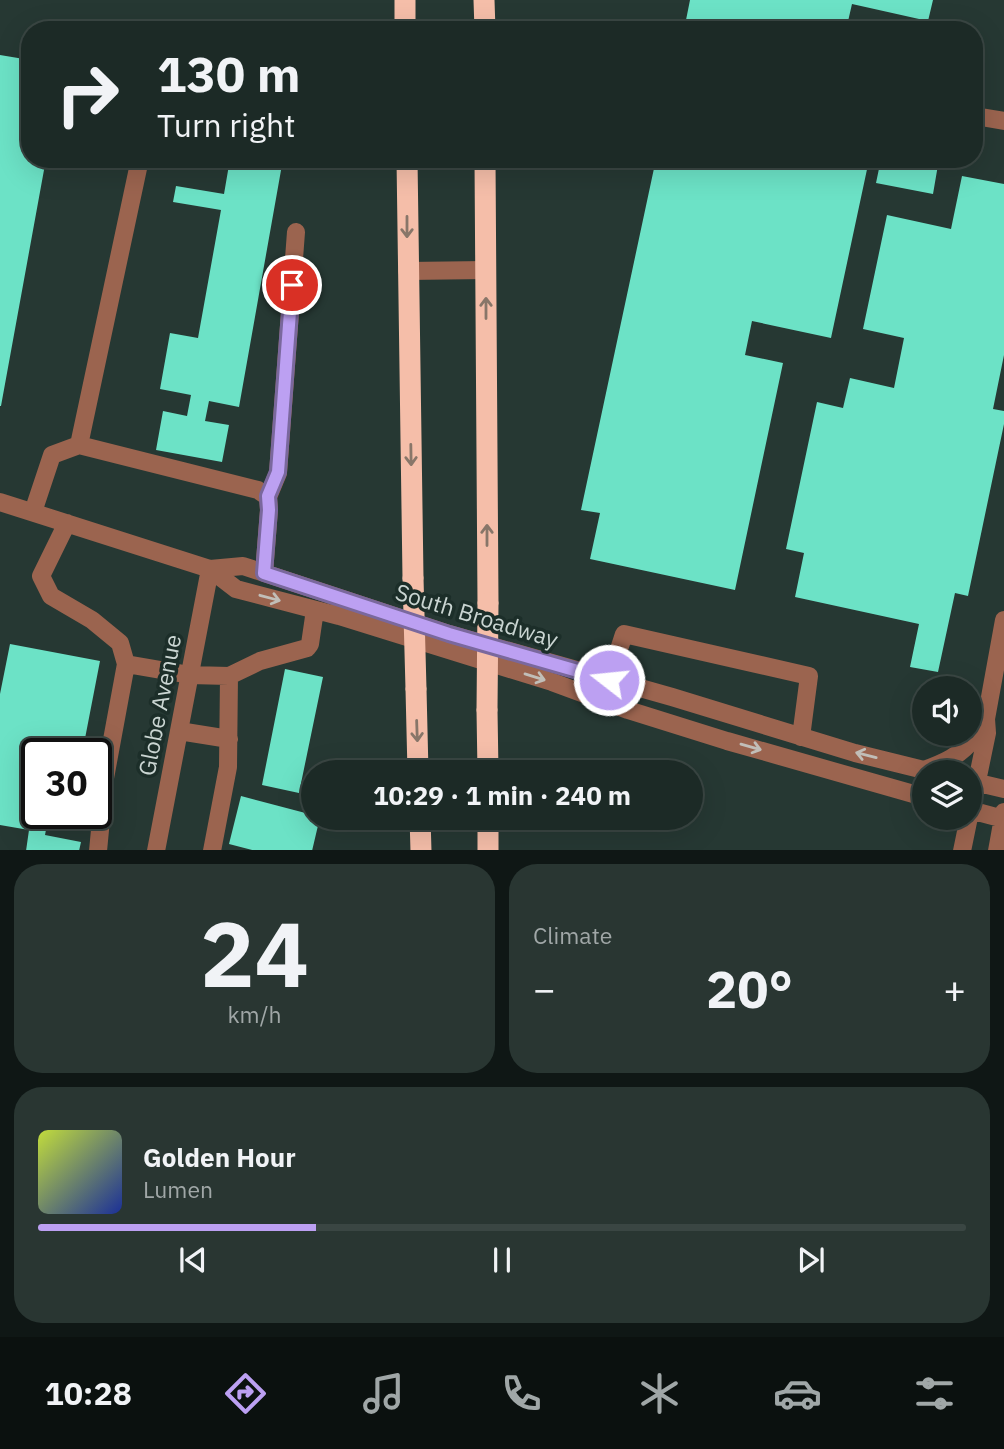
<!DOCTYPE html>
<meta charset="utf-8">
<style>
body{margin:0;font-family:"IBM Plex Sans",sans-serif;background:#293632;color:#f1f3f6;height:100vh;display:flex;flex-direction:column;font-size:26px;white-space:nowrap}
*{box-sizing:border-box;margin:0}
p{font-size:23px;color:#a0a7a7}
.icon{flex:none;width:38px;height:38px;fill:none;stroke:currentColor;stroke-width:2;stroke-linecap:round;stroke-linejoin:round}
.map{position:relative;height:850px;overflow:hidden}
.details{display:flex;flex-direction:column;gap:14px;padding:14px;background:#0f1715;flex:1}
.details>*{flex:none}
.guide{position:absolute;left:21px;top:21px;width:962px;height:147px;border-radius:28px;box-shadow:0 7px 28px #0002,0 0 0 2px #3a4643;background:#1c2a26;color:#f1f3f6;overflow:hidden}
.controls{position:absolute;left:912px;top:676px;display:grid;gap:14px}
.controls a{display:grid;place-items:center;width:70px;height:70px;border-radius:50%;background:#1c2a26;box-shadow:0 7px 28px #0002,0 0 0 2px #3a4643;font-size:35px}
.speed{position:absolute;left:21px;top:738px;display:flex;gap:14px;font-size:35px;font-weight:700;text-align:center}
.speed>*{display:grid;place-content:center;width:91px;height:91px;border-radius:50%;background:#1c2a26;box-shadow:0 7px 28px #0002,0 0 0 2px #3a4643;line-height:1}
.speed .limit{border:4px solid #111;border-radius:10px;background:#fff;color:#111}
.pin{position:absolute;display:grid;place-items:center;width:60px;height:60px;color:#fff;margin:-30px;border:4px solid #fff;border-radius:50%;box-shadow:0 2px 7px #0007}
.me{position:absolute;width:77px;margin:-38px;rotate:286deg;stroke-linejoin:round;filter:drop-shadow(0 0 5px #0008)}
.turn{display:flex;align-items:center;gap:24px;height:147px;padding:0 21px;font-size:32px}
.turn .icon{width:91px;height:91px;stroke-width:2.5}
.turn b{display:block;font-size:49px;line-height:60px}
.big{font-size:52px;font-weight:800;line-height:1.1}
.details .widget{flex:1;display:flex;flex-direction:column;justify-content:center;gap:10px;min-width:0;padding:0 24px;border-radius:28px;background:#293632}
.details .dial{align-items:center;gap:0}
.dial b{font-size:91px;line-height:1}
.song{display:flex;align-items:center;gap:21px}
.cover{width:84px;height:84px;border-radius:10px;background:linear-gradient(135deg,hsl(70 70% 55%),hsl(230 70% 35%))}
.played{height:7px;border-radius:4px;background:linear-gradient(90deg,#bca0f2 30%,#3a4643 30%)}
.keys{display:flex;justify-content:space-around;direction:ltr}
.heat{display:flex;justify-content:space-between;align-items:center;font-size:38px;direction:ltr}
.details .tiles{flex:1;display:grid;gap:14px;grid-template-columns:1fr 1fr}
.widget:last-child{grid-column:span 2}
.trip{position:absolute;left:301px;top:760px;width:402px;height:70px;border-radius:35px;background:#1c2a26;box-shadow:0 7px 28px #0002,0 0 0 2px #3a4643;font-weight:800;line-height:70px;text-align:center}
.tabs{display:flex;height:112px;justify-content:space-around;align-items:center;background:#0b110f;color:#a0a7a7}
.tabs .icon{width:49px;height:49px}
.tabs .current{color:#bca0f2}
.tabs b{font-size:32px;color:#f1f3f6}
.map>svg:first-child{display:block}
.building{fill:#6ce2c6}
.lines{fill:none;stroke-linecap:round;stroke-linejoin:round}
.minor{stroke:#9b644f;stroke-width:18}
.highway{stroke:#f5bea9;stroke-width:21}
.highway-bridge{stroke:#f5bea9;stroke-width:21}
.oneway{stroke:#887669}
.oneway2{stroke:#c1beb8}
.route-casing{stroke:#7a689d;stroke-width:18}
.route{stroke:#bca0f2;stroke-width:12}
.labels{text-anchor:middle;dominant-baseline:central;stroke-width:7;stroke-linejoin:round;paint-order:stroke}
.street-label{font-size:23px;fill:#cad5d2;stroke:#1c2e29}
</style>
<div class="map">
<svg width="1004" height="851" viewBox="0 0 1004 851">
<rect width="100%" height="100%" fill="#263833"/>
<path class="building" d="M690,0H933L928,21L852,4L846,30H684Z
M0,55L30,60V159H46L1,406H0Z
M230,159H283L239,407L209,401L205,421L229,425L222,462L156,450L163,411L187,416L191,395L160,389L170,333L198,338L221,210L173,202L176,186L224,194Z
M656,159L869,160L831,338L752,321L745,355L783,363L735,590L590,559L600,513L581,510Z
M881,159H939L933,194L876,183Z
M962,176L1004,184V355L993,409L1004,411V424L968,596L955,593L938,672L910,667L919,624L795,597L804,553L786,549L817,402L843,408L850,378L894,388L904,338L863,329L887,215L951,229Z
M10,644L100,661L82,754H37V814H49L45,835L81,842L79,851H26L29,830L0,825V694Z
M285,669L323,677L299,793L262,785Z
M241,796L313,815V817H320L312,851H256L229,844Z"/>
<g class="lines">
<path class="minor" d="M975,116L1004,121
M407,271L486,270
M79,445L140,159
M268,497L278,473L296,232
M0,502L210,569L236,589L339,616L552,682L628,710L727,741L924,797
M33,512L52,455L79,445L258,490L268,497L269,510L264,573
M67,523L41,576L51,596L92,620L120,643L126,664L105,778L98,851
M210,569L243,566L449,634L672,697L855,753L932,772
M126,664L190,675L229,676L260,661L307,648L310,644L315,610
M609,680L624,634L809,676L801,737
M179,731L229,739
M924,770C943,763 960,756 973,739C977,733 981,726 986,719
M970,781L1004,789
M970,810L1004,819
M970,815L987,733L986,719L1004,620
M156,851L210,569
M212,851L228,767L229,676
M962,851L969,817
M997,851L1004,812"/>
<path class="highway" d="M405,0V30
M484,0L485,30
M407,159L413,578
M485,159L488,603
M416,689L418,772
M487,710L488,772
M420,817L421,851
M488,817V851"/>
<path class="highway-bridge" d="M413,578L416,689
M487,710L488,603"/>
</g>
<defs><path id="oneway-shaft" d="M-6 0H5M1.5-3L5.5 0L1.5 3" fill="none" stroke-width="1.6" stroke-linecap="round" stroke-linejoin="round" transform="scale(1.75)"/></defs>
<g class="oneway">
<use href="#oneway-shaft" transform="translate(407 227) rotate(90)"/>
<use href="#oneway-shaft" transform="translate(486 308) rotate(-90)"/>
<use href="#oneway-shaft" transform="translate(411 455) rotate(89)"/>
<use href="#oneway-shaft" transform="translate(487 535) rotate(-90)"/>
<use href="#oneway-shaft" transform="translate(417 731) rotate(88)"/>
</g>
<g class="oneway2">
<use href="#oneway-shaft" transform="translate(270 598) rotate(15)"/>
<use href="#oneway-shaft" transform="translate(535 677) rotate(17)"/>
<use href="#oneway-shaft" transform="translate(751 747) rotate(16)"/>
<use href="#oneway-shaft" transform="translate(866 755) rotate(-166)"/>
</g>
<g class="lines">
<g class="route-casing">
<path id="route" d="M292,285L278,472L268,496L269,510L264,573L449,634L609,680"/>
</g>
<use href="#route" class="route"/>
</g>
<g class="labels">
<g class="street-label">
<text transform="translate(477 615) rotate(17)">South Broadway</text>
<text transform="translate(159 705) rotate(-79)">Globe Avenue</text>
</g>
</g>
</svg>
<div class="controls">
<a><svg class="icon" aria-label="sound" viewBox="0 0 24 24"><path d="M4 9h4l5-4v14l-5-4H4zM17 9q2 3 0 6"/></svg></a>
<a><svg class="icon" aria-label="layers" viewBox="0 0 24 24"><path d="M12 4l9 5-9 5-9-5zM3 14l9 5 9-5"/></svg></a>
</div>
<div class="speed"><div class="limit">30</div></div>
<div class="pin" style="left:292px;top:285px;background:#d93025"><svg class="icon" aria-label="arrive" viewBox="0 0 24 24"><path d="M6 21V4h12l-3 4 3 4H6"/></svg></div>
<svg class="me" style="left:609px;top:680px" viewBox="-20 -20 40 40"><circle r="17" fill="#bca0f2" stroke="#fff" stroke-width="3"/><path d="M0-11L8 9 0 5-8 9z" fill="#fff"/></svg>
<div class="trip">10:29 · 1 min · 240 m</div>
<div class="guide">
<div class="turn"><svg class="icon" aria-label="right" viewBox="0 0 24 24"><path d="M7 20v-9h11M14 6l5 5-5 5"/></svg><div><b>130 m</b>Turn right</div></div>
</div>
</div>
<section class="details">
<div class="tiles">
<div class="widget dial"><b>24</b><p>km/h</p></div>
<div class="widget"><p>Climate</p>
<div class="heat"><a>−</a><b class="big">20°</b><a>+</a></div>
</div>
<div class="widget">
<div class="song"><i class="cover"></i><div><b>Golden Hour</b><p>Lumen</p></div></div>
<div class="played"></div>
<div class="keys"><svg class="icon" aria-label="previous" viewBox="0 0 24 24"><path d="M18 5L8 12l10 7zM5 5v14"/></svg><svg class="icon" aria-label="pause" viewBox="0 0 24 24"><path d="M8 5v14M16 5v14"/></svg><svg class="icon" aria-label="next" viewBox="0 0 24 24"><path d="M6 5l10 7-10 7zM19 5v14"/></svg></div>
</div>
</div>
</section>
<nav class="tabs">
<b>10:28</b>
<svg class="icon current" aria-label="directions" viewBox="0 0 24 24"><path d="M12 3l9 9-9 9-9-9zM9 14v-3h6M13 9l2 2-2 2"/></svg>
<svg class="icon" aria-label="music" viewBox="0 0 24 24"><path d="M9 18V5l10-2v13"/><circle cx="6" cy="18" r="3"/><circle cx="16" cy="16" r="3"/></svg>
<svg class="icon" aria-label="phone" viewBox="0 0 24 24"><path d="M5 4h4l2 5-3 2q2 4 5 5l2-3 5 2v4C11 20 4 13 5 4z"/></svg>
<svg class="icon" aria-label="climate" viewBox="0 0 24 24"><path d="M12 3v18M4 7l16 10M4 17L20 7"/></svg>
<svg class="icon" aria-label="car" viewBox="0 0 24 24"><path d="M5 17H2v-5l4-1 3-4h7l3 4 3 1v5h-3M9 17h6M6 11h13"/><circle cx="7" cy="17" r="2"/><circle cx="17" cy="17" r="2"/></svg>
<svg class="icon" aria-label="filters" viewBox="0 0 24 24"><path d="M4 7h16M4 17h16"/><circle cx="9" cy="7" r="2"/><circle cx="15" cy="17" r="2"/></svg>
</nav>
